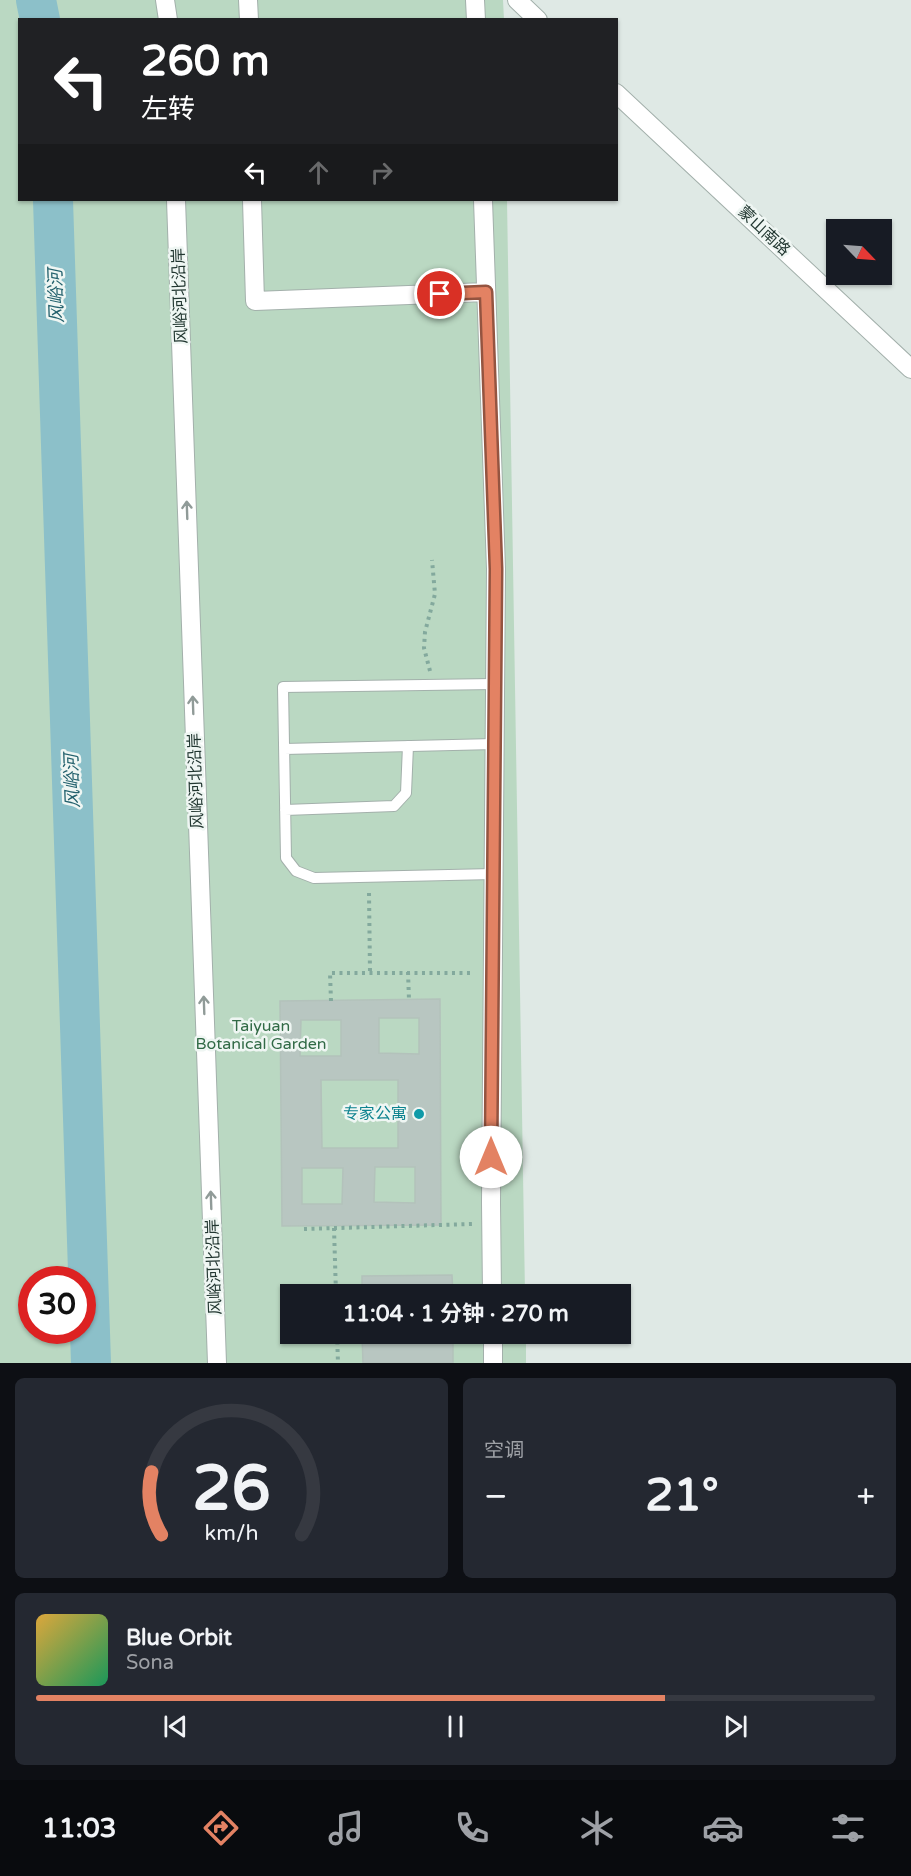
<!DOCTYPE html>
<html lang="zh">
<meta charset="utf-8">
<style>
body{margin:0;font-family:"Varela Round","Noto Sans SC",sans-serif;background:#242831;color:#f1f3f6;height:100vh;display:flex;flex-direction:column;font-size:22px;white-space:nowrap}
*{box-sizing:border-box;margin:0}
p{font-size:20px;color:#9ea1a6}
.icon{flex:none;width:33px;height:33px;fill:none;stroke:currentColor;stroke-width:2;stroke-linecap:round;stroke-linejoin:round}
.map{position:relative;height:1363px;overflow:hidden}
.details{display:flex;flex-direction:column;gap:15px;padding:15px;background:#0d0f14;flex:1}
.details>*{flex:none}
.guide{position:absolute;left:18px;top:18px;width:600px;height:183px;border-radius:0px;box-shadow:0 2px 4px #0004;background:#202124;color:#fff;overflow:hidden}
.needle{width:39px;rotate:115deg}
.buttons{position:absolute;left:826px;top:219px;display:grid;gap:12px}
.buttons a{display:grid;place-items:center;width:66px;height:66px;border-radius:0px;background:#171b24;box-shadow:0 2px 4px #0004;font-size:30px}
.speed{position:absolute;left:18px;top:1266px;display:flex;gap:12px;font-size:30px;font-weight:700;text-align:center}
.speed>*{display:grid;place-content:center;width:78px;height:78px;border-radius:50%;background:#171b24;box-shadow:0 2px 4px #0004;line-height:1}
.speed .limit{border:9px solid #d22;background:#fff;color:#111}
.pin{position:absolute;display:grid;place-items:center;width:51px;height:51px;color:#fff;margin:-26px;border:3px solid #fff;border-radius:50%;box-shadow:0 2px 6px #0007}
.me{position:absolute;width:66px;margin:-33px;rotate:0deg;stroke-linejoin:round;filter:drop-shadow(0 0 4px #0008)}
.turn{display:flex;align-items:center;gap:21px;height:126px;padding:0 24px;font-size:27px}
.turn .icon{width:78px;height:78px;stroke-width:2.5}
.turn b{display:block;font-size:42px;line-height:51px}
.lanes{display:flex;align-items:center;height:57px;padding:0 24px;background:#0003;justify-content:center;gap:30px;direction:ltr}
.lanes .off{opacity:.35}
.big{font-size:45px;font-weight:700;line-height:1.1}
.details .tile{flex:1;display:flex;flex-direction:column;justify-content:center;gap:9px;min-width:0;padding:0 21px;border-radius:9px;background:#242831}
.details .dial{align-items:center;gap:0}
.dial svg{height:156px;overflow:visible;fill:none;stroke:#363941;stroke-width:7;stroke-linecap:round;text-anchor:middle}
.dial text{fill:#f1f3f6;stroke:none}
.song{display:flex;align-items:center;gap:18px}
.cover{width:72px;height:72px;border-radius:9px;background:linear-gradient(135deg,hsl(40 70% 55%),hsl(150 70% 35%))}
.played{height:6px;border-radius:3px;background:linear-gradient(90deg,#e38263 75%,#363941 75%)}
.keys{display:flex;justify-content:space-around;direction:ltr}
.heat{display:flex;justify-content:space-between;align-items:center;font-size:33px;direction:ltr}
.details .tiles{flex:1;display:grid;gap:15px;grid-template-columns:1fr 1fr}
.tile:last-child{grid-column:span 2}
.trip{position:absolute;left:280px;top:1284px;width:351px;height:60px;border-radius:0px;background:#171b24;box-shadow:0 2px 4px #0004;font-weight:700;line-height:60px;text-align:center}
.tabs{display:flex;height:96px;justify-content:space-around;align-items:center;background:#090b0e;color:#9ea1a6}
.tabs .icon{width:42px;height:42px}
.tabs .selected{color:#e38263}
.tabs b{font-size:27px;color:#f1f3f6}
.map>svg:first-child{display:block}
.green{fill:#bad8c2;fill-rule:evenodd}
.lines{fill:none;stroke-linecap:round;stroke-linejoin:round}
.river{stroke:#8cc0c9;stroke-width:40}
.building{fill:#b8c6c1;stroke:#b3c2bb;stroke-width:1.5;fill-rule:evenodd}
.service-casing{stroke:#a3b0ab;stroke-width:12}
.minor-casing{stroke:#a3b0ab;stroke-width:20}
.tertiary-casing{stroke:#a3b0ab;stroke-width:20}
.path{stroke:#83a99d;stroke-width:4;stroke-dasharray:3 4.5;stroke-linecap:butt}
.service{stroke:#fff;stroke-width:10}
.minor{stroke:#fff;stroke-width:18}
.tertiary{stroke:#fff;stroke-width:18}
.oneway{stroke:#909b98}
.route-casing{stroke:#945440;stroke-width:15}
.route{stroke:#e38263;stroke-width:10}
.culture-dot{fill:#0f9aa8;stroke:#eff6f3;stroke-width:2}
.labels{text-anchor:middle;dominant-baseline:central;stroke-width:5;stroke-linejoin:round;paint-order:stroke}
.street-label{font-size:16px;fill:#223731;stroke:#eff6f3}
.park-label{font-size:16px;fill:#316a46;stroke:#eff6f3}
.culture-label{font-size:16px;fill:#0d838f;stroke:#eff6f3;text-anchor:end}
.water-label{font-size:18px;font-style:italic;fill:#23616d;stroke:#eff6f3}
</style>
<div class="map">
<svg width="911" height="1363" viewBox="0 0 911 1363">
<rect width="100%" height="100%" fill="#dfe9e5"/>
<path class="green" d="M0,0H503L504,20H20V200H507L525,1294H291V1334H526V1363H0ZM32,1280H82V1330H32Z"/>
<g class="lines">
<path class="river" d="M36,0L40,20
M53,200L91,1363"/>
</g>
<path class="building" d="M440,999L441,1225L282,1226L280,1001ZM379,1018H419V1054L379,1053ZM301,1020H341V1056H300ZM321,1080H398V1148H322ZM375,1167H415V1203L374,1202ZM302,1168H343L342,1204H302Z
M452,1275L453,1294H362V1276Z
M362,1334H453V1363H363Z"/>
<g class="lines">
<g class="service-casing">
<path id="service" d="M284,749L495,744
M285,810L394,806L406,793L408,746
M494,874L314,878L296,871L286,858L283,687L495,684"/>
</g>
<g class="minor-casing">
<path id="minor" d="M248,0L249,20
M475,0L476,20
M252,200L255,301L486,292
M483,200L496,569L491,1203L492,1294
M493,1334V1363"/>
</g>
<g class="tertiary-casing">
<path id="tertiary" d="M165,0L168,20
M517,0L538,20
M616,93L911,369
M176,200L217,1363"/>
</g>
<path class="path" d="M430,671L424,648L425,632L435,594L432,560
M369,893L370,972
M408,972L409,1000
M331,1001L330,973H474
M334,1228L336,1294
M304,1229L472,1224
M337,1334L338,1363"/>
<use href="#service" class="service"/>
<use href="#minor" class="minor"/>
<use href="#tertiary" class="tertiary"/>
</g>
<defs><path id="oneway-shaft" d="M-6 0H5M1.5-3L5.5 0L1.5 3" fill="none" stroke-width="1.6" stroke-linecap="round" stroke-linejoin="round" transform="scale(1.5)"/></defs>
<g class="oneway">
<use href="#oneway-shaft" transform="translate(187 510) rotate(-92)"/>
<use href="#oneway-shaft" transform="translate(193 705) rotate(-92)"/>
<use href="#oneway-shaft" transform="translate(204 1005) rotate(-92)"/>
<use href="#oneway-shaft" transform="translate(211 1200) rotate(-92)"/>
</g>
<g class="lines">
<g class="route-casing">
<path id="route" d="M440,294L486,292L496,569L491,1157"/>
</g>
<use href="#route" class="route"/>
</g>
<circle class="culture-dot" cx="419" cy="1114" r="6"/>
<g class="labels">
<g class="street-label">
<text transform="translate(764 231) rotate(43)">蒙山南路</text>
<text transform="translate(180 296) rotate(-92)">风峪河北沿岸</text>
<text transform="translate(196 781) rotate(-92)">风峪河北沿岸</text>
<text transform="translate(214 1267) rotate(-92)">风峪河北沿岸</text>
</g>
<g class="park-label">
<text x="261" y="1026">Taiyuan<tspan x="261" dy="18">Botanical Garden</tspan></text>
</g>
<g class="culture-label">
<text x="407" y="1114">专家公寓</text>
</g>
<g class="water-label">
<text transform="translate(56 296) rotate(-92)">风峪河</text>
<text transform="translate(72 781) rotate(-92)">风峪河</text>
</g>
</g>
</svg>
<div class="buttons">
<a><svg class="needle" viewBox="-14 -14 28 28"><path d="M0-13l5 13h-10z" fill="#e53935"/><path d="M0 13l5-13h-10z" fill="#9ea1a6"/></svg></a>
</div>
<div class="speed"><div class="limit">30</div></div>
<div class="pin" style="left:440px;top:294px;background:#d93025"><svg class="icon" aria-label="arrive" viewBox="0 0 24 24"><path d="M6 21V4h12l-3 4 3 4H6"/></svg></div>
<svg class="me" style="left:491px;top:1157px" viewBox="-20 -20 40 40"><circle r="19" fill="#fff"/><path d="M0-13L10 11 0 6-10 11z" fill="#e38263"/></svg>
<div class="trip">11:04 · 1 分钟 · 270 m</div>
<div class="guide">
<div class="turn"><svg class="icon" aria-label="left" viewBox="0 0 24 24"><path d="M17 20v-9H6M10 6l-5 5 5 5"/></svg><div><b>260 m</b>左转</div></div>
<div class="lanes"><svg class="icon" aria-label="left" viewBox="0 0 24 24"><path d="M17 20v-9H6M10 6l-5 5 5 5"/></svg><svg class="icon off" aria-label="ahead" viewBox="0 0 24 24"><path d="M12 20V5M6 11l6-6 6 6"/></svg><svg class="icon off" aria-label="right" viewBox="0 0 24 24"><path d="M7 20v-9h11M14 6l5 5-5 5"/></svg></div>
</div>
</div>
<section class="details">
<div class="tiles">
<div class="tile dial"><svg viewBox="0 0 100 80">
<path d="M14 69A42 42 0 1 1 86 69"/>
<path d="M14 69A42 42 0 0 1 9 37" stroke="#e38263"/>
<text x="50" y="56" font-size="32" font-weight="700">26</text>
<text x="50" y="72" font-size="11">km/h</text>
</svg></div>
<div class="tile"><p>空调</p>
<div class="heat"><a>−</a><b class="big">21°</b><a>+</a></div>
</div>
<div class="tile">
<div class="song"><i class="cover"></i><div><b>Blue Orbit</b><p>Sona</p></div></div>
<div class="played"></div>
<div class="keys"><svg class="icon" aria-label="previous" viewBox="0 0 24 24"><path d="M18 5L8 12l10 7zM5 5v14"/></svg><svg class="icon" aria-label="pause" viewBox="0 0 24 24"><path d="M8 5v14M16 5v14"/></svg><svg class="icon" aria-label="next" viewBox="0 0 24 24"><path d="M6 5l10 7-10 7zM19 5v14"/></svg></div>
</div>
</div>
</section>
<nav class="tabs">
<b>11:03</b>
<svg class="icon selected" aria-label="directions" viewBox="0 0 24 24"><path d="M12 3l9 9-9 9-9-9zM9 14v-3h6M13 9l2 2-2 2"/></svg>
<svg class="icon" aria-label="music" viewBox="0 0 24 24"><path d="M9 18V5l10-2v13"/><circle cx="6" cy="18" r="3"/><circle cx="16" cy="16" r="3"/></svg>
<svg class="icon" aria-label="phone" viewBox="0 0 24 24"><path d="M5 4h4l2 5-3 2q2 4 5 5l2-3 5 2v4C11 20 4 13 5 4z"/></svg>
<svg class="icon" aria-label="climate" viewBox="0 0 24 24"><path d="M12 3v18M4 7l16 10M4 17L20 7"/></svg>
<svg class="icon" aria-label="car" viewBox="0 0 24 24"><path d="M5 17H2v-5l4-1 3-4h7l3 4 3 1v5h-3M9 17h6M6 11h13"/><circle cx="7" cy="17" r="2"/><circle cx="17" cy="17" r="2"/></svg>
<svg class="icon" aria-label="filters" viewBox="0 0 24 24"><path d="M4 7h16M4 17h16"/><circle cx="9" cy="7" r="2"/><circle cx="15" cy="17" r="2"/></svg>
</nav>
